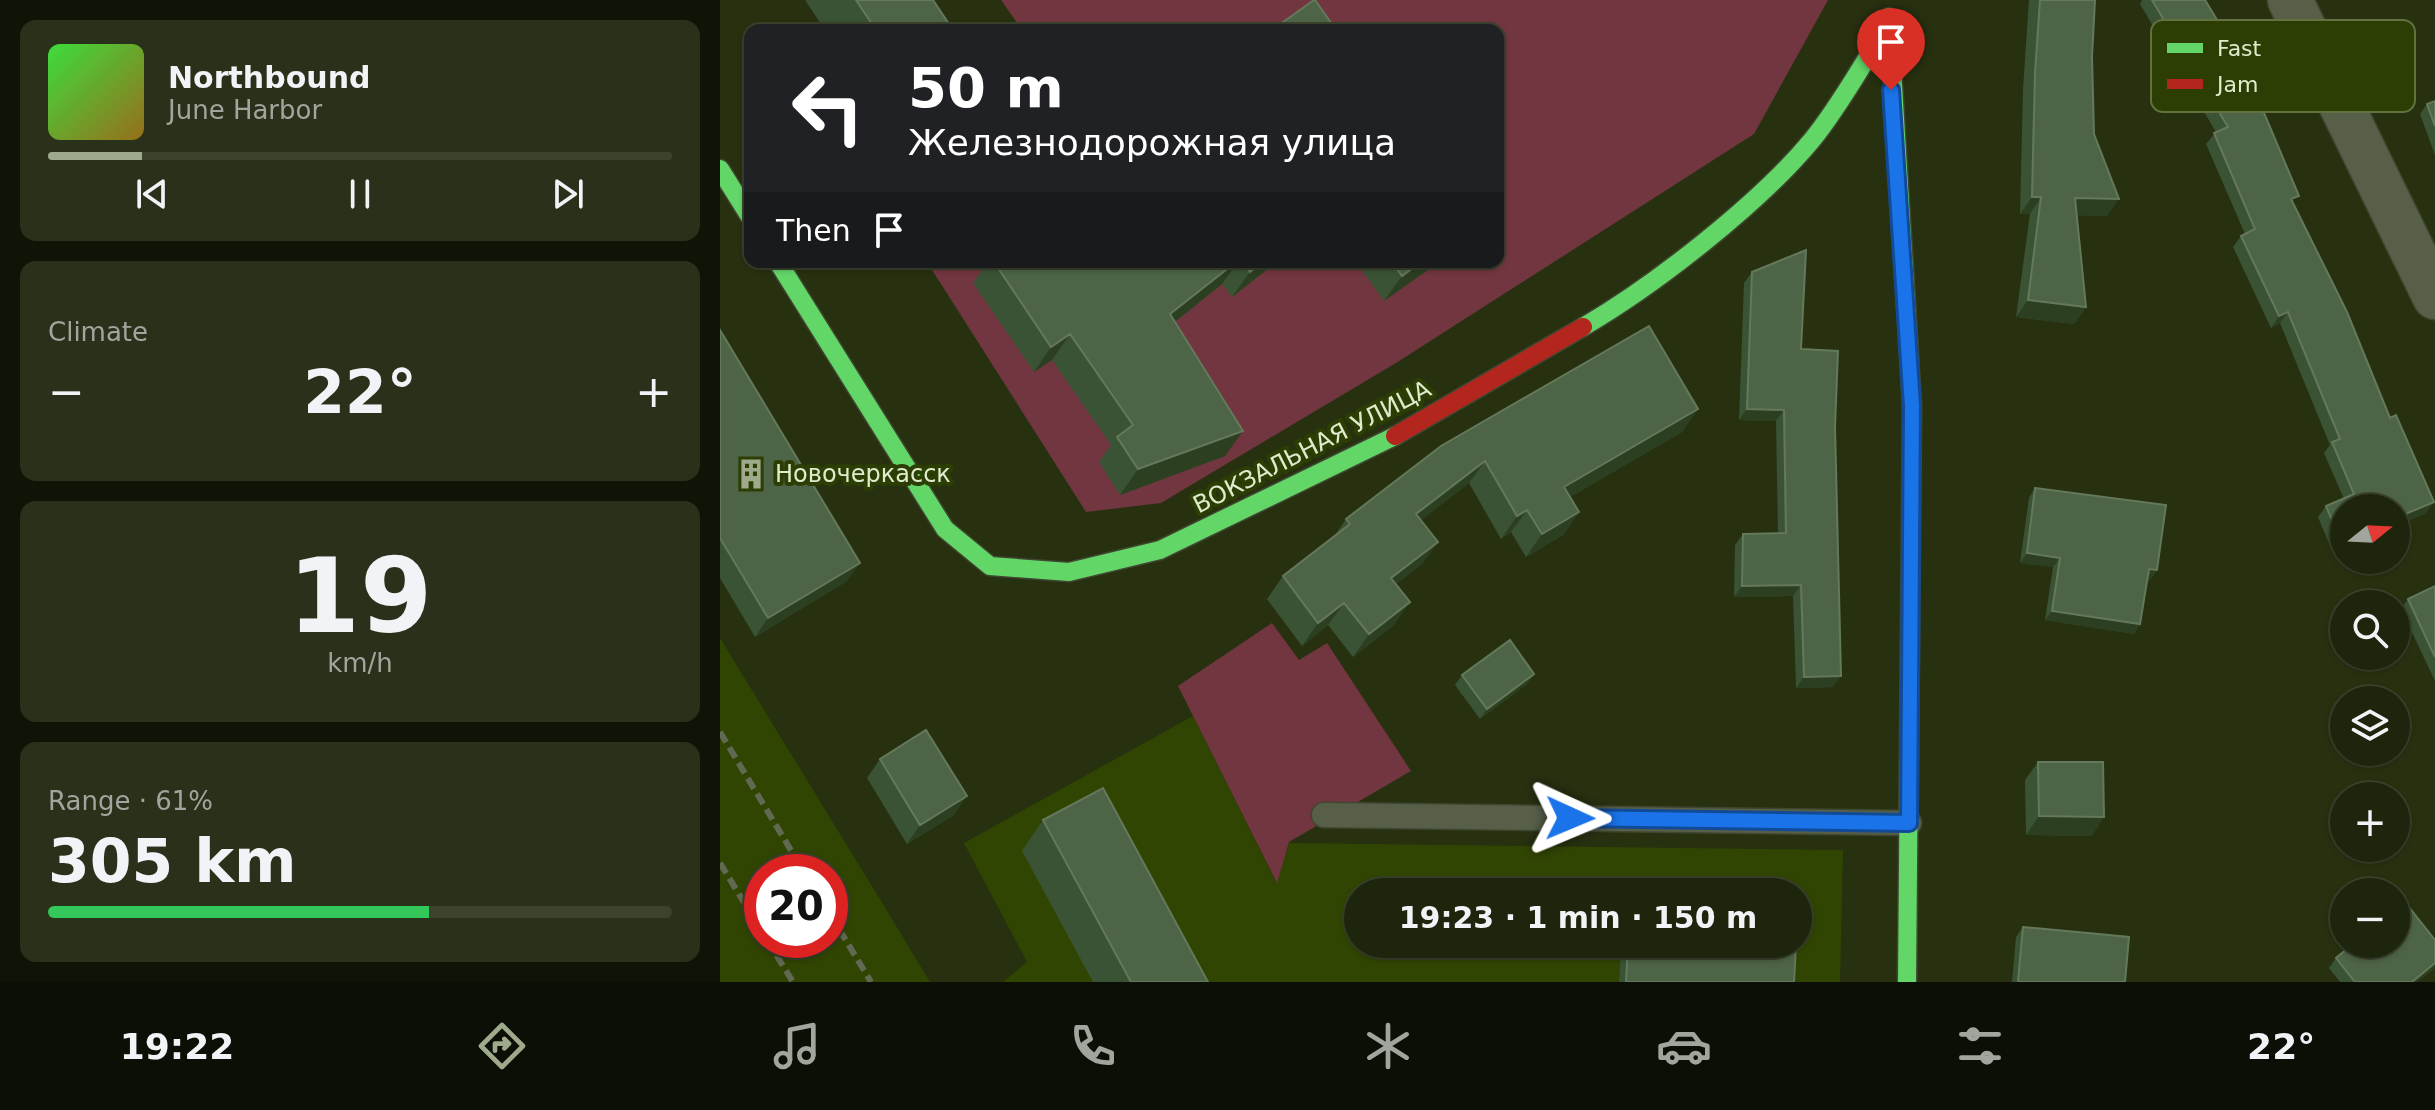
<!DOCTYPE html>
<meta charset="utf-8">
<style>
body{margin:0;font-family:"DejaVu Sans",sans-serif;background:#2a311a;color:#f1f3f6;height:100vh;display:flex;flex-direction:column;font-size:30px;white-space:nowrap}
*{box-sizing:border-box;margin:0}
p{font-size:26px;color:#a0a59d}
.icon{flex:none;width:44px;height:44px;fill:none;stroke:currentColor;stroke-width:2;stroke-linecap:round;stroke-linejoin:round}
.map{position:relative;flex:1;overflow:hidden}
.details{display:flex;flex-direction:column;gap:20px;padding:20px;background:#101407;width:720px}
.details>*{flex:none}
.top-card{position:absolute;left:24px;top:24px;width:760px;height:244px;border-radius:16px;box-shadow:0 2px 6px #0004,0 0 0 2px #3b422d;background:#202124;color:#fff;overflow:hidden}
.needle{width:52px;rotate:72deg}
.buttons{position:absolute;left:1610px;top:494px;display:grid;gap:16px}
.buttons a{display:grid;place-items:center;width:80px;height:80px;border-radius:50%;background:#1d250c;box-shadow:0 2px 6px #0004,0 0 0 2px #3b422d;font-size:40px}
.speed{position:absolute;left:24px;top:854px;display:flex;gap:16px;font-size:40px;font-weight:700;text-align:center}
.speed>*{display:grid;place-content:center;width:104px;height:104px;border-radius:50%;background:#1d250c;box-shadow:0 2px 6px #0004,0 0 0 2px #3b422d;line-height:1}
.speed .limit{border:12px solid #d22;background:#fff;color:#111}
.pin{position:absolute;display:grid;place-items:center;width:68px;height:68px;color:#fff;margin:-82px -34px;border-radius:50% 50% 50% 0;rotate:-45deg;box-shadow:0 0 8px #0007}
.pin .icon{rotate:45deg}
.me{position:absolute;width:88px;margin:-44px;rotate:91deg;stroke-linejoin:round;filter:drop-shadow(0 0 6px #0008)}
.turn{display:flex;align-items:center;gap:28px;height:168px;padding:0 32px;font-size:36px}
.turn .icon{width:104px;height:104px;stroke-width:2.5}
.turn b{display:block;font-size:56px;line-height:68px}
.then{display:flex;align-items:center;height:76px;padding:0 32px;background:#0003;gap:16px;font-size:30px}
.big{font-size:60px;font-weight:700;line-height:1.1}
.details .widget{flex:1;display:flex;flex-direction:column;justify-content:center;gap:12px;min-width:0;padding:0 28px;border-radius:16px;background:#2a311a}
.details .dial{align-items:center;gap:0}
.dial b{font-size:104px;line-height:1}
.song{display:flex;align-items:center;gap:24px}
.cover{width:96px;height:96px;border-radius:12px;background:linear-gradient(135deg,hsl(120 70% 55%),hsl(40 70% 35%))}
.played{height:8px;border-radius:4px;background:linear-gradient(90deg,#9eaa8b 15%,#3b422d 15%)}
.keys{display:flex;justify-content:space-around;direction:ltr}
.heat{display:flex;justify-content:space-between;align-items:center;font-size:44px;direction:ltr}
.charge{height:12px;border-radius:6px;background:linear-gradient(90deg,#34c759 61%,#3b422d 0)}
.trip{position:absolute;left:624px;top:878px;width:468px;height:80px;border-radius:40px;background:#1d250c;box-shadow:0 2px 6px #0004,0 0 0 2px #3b422d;font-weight:700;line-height:80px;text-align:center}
.tabs{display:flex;height:128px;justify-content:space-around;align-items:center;background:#0c0f05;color:#a0a59d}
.tabs .icon{width:56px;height:56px}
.tabs .active{color:#9eaa8b}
.tabs b{font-size:36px;color:#f1f3f6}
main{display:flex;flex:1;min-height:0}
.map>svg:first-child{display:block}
.built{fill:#314503;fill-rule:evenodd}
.green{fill:#713640}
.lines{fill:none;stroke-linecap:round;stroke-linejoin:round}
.lane-casing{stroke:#3f4730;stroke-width:27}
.street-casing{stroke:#3f4730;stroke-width:47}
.fast-casing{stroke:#3f4730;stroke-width:21}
.jam-casing{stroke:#3f4730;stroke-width:21}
.lane{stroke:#575f49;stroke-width:24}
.street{stroke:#575f49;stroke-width:44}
.fast{stroke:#63d668;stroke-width:18}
.jam{stroke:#b3261e;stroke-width:18}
.rail{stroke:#626952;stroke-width:6;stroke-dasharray:12 6;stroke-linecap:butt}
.wall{fill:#3b5335}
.shaded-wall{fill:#2c3f20}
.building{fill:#4d6446;stroke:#64795b;stroke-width:2}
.route-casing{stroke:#114b97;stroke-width:20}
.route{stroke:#1a73e8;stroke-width:14}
.labels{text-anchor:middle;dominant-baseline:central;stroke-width:8;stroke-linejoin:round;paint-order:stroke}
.street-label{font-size:24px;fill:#deebcd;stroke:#2c3e03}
.poi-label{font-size:24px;fill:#deebcd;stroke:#2c3e03;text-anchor:start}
.key{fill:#2c3e03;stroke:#617240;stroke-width:2}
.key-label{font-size:22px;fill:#deebcd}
</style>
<main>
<section class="details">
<div class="widget">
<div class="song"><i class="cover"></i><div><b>Northbound</b><p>June Harbor</p></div></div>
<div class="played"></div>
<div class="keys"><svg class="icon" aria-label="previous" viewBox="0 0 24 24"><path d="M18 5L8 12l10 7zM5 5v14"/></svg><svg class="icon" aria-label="pause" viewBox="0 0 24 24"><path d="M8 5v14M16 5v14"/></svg><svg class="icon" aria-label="next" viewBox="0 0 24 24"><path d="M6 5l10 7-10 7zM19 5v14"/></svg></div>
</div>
<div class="widget"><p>Climate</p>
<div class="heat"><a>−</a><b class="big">22°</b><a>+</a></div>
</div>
<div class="widget dial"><b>19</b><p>km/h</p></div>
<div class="widget"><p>Range · 61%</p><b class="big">305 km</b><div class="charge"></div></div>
</section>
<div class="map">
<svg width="1715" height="982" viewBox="0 0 1715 982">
<rect width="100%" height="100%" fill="#273110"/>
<path class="built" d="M0,638L164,906L210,982H0ZM42,872H110V940H42Z
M473,716L556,882L569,843L1123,850L1120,982H283L307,962L244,843ZM638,892H1078V944H638Z"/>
<path class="green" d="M281,0H1108L1034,134L676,363L441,503L366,512L207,262H778V30H302Z
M552,623L579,660L607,643L691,771L569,842L557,883L458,686Z"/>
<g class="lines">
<g class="lane-casing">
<path id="lane" d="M604,815L1189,823"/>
</g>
<g class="street-casing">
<path id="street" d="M1570,0L1715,297"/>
</g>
<g class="fast-casing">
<path id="fast" d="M1169,17L1192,406L1187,982
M0,169L30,217
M58,262L225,529L270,566L349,572L440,550L675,436
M863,327C935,285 1039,204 1092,140C1120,106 1142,64 1167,27"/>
</g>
<g class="jam-casing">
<path id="jam" d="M675,436L863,327"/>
</g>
<use href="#lane" class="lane"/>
<use href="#street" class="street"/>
<use href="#fast" class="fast"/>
<use href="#jam" class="jam"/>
<path class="rail" d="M0,732L84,872
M0,863L42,932
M110,914L151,982
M47,940L73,982"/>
</g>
<path class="wall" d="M85,0H213L233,30H105Z
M1309,0H1375L1372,57L1374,134L1387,216L1356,215L1366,307L1354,324L1296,317L1310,214H1300L1303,89Z
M1422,0H1485L1573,204L1670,418L1714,502L1706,513L1676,526V508H1624V549L1613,553L1598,517L1606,506L1624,499L1604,453L1610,445L1560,323L1551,328L1513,247L1521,236L1525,234L1486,144L1496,132L1420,4Z
M1715,101V155L1700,114L1707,104Z
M268,262H551L544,272L512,297L502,284L455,322L505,456L400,495L379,462L391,445L332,360L314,372L253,283Z
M636,262H719L664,301Z
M1032,272L1081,349L1115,427L1113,687L1076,688L1073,596L1014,597L1015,545L1023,534L1058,533L1056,421L1019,420L1024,283Z
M0,330L127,581L35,637L0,578Z
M978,409L962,432L850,497L859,512L843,535L806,557L791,532L781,539L749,483L701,520L718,542L702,564L676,584L674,625L633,657L608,625L582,646L547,599L563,576L614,537L626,519L721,446Z
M1315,488L1437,570L1430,580L1427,579L1420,624L1414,634L1325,620L1333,567L1300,563L1309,498Z
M1715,586V681L1681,609L1688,599Z
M814,674L807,684L760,719L735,685L742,675Z
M160,759L234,815L187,844L147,778Z
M1318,762L1372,836L1306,835L1305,780Z
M323,820L488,982H373L302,851Z
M1303,927L1405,982H1292L1296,937Z
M1715,940V968L1697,982H1620L1609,968L1616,958Z
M906,944H1076L1074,982H899L901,951Z"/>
<path class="shaded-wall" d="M1312,197H1321L1310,214H1300Z
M1355,198L1399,199L1387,216L1343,215Z
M516,262H518L502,284L432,340L450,314Z
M542,262H551L544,272L512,297L530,272Z
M701,262H719L664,301L682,276Z
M1308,300L1366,307L1354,324L1296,317Z
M1568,312L1560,323L1551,328L1559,316Z
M350,334L332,360L314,372L331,347Z
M978,409L962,432L828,510L844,487Z
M1027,409L1064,410L1056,421L1019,420Z
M523,431L505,456L400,495L418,469Z
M765,461L749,483L680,537L696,514Z
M1714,502L1706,513L1676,526V518Z
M807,510L791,532L781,539L797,516Z
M859,512L843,535L806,557L822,534Z
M1624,541V549L1613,553L1621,542Z
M718,542L702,564L655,600L671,578Z
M1307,553L1340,558L1333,567L1300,563Z
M140,563L127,581L35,637L48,618Z
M1429,569L1437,570L1430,580L1422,579Z
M1081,585L1073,596L1014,597L1022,586Z
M690,602L674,625L633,657L649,634Z
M624,603L608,625L582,646L598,623Z
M1332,611L1420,624L1414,634L1325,620Z
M814,674L807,684L760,719L767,709Z
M1121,676L1113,687L1076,688L1084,677Z
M247,796L234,815L187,844L200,825Z
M1319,816L1384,817L1372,836L1306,835Z
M1715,963V968L1697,982H1692Z"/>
<path class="building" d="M136,0H213L233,30H156Z
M595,0L616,30H552L594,0Z
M1320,0H1375L1372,57L1374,134L1399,199L1355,198L1366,307L1308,300L1321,197H1312L1315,73Z
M1432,0H1485L1523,63L1579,196L1571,199L1627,312L1670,418L1676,415L1714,502L1676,518V508H1624V541L1621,542L1606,506L1634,494L1612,442L1620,439L1568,312L1559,316L1521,236L1535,229L1494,133L1508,127Z
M1715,101V126L1707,104Z
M1086,250L1081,349L1118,351L1115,427L1121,676L1084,677L1081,585L1022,586L1023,534L1066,533L1064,410L1027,409L1032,272Z
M274,262H516L450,314L523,431L418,469L397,437L413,425L350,334L331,347Z
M522,262H542L530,272Z
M672,262H701L682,276Z
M929,326L978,409L844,487L859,512L822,534L807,510L797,516L765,461L696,514L718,542L671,578L690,602L649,634L624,603L598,623L563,576L630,524L626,519L721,446Z
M0,330L140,563L48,618L0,538Z
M1315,488L1446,505L1437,570L1429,569L1420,624L1332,611L1340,558L1307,553Z
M1715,586V657L1688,599Z
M790,640L814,674L767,709L742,675Z
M206,730L247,796L200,825L160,759Z
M1318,762H1383L1384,817L1319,816Z
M383,788L488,982H411L323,820Z
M1685,902L1715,940V963L1692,982H1635L1616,958L1633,944H1676V910Z
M1303,927L1409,937L1405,982H1298Z
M908,944H1076L1074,982H906Z"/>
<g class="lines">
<g class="route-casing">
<path id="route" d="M850,818L1189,823L1192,406L1171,90"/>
</g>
<use href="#route" class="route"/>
</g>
<defs>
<g id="building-bare" transform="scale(2.4)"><path d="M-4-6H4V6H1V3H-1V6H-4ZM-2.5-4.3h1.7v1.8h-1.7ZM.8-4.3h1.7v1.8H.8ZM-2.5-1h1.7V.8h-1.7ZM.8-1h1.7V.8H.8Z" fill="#9eaa8b" stroke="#2c3e03" stroke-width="2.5" paint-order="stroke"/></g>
</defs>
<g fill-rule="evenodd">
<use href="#building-bare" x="31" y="474"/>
</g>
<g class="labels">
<g class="street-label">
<text transform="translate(592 447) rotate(-27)">ВОКЗАЛЬНАЯ УЛИЦА</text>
</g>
<g class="poi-label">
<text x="55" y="474">Новочеркасск</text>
</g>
</g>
<rect x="1431" y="20" width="264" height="92" rx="12" class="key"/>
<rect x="1447" y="43" width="36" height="10" fill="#63d668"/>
<rect x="1447" y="79" width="36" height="10" fill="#b3261e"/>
<g class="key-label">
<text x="1497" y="56">Fast</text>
<text x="1497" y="92">Jam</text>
</g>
</svg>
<div class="buttons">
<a><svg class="needle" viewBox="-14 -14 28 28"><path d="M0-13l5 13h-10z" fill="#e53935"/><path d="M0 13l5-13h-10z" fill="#a0a59d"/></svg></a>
<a><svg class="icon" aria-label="search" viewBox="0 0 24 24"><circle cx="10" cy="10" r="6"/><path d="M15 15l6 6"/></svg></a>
<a><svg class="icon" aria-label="layers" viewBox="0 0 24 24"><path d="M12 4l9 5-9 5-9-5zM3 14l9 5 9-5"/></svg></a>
<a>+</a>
<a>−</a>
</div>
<div class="speed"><div class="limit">20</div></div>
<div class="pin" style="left:1171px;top:90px;background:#d93025"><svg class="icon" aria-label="arrive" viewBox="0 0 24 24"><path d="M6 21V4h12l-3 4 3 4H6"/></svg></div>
<svg class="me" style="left:850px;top:818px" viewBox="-20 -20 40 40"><path d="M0-17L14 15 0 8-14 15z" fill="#1a73e8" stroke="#fff" stroke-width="4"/></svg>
<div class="trip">19:23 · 1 min · 150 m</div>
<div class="top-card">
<div class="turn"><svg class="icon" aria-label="left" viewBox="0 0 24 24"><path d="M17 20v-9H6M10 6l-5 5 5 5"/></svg><div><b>50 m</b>Железнодорожная улица</div></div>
<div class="then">Then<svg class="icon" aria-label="arrive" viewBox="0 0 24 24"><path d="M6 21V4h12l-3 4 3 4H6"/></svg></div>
</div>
</div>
</main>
<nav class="tabs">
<b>19:22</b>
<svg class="icon active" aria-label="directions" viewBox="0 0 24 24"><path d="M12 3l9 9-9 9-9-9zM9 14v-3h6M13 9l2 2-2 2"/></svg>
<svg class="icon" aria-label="music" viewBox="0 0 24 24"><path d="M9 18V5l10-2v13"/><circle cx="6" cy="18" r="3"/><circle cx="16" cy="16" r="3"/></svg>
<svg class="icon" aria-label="phone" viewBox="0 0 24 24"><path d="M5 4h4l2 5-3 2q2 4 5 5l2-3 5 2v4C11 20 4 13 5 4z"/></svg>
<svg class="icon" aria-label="climate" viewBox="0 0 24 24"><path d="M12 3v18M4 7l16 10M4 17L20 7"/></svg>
<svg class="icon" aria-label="car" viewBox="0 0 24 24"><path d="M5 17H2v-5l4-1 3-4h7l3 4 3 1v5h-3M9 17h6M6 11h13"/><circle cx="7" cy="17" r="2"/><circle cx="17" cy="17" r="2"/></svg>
<svg class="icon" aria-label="filters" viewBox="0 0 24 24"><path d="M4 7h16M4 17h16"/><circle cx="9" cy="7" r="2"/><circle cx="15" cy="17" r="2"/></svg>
<b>22°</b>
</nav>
